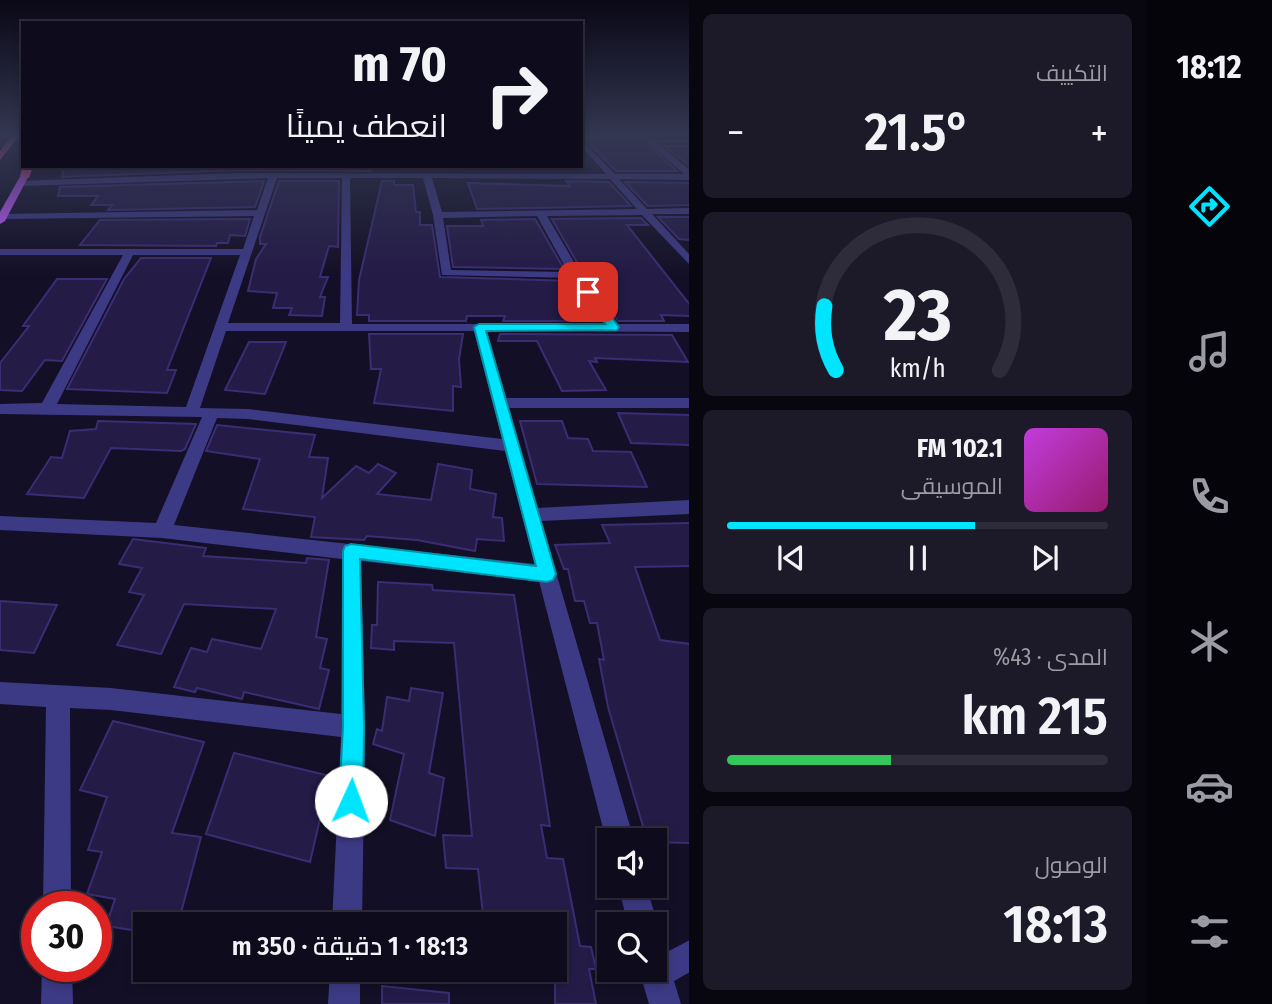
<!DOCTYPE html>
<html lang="ar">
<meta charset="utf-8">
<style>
body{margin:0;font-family:"Fira Sans Condensed",Cairo,sans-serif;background:#1c1929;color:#f1f3f6;direction:rtl;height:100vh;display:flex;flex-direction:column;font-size:26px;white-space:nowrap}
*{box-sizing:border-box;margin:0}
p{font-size:23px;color:#9b9ba3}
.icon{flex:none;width:38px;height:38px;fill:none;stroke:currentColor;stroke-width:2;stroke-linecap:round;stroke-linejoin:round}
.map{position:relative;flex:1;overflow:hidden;direction:ltr}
.panel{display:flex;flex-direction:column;gap:14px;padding:14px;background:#08060f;width:457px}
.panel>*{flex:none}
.hud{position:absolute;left:21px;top:21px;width:562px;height:147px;border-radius:0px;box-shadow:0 4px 10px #0003,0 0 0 2px #2e2b3b;direction:rtl;background:#0e0b1c;color:#f1f3f6;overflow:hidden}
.buttons{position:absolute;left:597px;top:828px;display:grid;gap:14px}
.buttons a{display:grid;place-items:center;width:70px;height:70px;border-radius:0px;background:#0e0b1c;box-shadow:0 4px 10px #0003,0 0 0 2px #2e2b3b;font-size:35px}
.speed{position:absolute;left:21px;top:891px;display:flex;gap:14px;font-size:35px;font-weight:700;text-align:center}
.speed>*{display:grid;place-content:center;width:91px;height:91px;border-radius:50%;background:#0e0b1c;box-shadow:0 4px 10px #0003,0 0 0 2px #2e2b3b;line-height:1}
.speed .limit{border:10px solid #d22;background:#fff;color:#111}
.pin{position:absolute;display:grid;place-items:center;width:60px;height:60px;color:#fff;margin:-30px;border-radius:14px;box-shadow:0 4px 10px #0006}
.me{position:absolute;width:77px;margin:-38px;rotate:2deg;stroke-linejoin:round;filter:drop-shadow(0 0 5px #0008)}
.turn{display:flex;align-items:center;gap:24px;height:147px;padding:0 21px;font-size:32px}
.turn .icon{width:91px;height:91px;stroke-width:2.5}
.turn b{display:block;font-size:49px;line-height:60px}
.big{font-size:52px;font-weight:600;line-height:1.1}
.panel .card{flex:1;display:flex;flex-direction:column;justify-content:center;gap:10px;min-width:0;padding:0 24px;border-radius:10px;background:#1c1929}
.panel .dial{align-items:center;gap:0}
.dial svg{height:182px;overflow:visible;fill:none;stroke:#2e2b3b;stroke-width:7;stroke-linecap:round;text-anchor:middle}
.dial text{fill:#f1f3f6;stroke:none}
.song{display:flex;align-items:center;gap:21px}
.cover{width:84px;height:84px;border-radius:10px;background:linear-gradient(135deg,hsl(290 70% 55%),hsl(320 70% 35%))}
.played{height:7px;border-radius:4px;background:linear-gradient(90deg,#00e5ff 65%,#2e2b3b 65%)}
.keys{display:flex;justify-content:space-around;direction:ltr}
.heat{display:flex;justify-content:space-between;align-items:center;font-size:38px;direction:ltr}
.charge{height:10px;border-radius:5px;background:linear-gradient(90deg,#34c759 43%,#2e2b3b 0)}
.trip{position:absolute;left:133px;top:912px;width:434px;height:70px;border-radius:0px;background:#0e0b1c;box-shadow:0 4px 10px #0003,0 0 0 2px #2e2b3b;font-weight:600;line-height:70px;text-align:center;direction:rtl}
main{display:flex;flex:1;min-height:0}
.dock{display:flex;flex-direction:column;width:126px;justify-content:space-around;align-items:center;background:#06040b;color:#9b9ba3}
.dock .icon{width:49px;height:49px}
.dock .on{color:#00e5ff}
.dock b{font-size:32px;color:#f1f3f6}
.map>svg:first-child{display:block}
.building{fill:#241b47;stroke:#3b2d73;stroke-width:2}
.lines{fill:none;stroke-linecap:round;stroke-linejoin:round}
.minor{fill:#3d3a85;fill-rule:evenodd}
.major{fill:#c25bff;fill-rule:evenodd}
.highway{fill:#ff4fa3;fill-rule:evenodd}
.route{fill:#00e5ff;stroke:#0095a6;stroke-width:2}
</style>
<main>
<nav class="dock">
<b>18:12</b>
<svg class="icon on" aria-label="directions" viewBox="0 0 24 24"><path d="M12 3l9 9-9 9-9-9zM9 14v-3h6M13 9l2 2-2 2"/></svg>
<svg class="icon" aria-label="music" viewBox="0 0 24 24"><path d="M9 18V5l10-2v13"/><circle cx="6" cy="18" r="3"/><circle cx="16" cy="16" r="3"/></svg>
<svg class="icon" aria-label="phone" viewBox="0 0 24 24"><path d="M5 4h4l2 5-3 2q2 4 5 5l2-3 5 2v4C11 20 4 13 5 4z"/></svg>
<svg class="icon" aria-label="climate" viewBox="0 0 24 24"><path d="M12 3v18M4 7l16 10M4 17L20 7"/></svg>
<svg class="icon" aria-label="car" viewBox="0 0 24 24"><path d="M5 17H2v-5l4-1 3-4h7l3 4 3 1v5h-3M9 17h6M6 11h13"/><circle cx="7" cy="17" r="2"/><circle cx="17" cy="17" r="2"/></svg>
<svg class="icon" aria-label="filters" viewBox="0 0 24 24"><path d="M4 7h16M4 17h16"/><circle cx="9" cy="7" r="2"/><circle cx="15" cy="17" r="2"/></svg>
</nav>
<section class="panel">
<div class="card"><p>التكييف</p>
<div class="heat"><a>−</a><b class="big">21.5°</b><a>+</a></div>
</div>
<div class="card dial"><svg viewBox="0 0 100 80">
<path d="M14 69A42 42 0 1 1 86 69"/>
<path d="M14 69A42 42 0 0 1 9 41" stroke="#00e5ff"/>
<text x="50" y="56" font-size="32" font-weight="700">23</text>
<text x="50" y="72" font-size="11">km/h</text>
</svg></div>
<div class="card">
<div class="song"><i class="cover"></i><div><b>102.1 FM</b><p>الموسيقى</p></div></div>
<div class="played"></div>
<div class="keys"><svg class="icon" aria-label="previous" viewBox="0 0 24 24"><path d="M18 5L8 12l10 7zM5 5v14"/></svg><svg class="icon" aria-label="pause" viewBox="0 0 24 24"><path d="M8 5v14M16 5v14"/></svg><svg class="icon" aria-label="next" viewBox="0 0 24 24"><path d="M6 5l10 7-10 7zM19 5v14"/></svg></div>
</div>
<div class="card"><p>المدى · 43%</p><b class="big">215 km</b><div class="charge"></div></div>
<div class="card"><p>الوصول</p><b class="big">18:13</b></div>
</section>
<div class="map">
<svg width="690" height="1004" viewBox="0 0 690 1004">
<rect width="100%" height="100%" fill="#130f26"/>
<path class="building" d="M582,136H638L677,171H616Z
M664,146H690V166Z
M64,166H372L371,171L239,170L62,177Z
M264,181L255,207L108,210L112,205H91L98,196H58L60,187Z
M279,181H339L338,247L329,246L320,277H328L320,297H325L322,316L289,315L292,308H273L277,293L248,291L256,259L266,244H260V237Z
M382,181H394V185H413L416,212H420V225H432L440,277L572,281L600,321H503L505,316H467L466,321H369V315H357L359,280Z
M566,181L609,182L631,206L477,209L468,183L570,186Z
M625,182L690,183V205L648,206Z
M658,217H690V240L679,239Z
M641,218L648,225H627L690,305V316L661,315L664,321H618L583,273L552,219Z
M250,219L245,236L230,235L228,243H217L216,246L80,245L100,220Z
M535,219L564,269L453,267L447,226H483L481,220Z
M141,258H211L167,370H176L167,393L67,389L124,279Z
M57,279H107L62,361L45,360L22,391L0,390V363L29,326H23Z
M369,334H463L459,359L461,387L453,386V411L374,403L381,369H371Z
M500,334L672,335L688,362L595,358L597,362L589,361L606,390L562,391L537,341H498Z
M249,342H286L265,394L225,390Z
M618,413L690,415V445L631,443Z
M98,421L196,424L185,449L181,451L111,448L84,498L27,494L51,457L62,458L70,431L96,429Z
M520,421H562L568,438L588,439L593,451L631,452L647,487L537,484Z
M217,425L315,435L309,457L328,458L322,498L356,466L369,473L378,464L396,473L377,494L431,500L438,464L472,470L470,489L496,494L493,517L502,518L504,541L477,539L475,551L417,540L367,536L364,540L311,537L315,517L243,509L260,459L206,451Z
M690,523V566L635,567L660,640L690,644V843L654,842L647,840L608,707L599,659L604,660L597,623H590L584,601H575L568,569H564L555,545L610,543L602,525Z
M133,539L206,548L203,556L306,563L307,558L329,560L316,637L327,639L320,668L329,670L319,709L244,692L242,699L197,688L195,692L174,687L191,648L207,652L212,639L261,649L276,609L184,604L161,654L117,645L144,595L129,592L142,568L119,564Z
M378,582L432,585L433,590L514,595L550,826L541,825L547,858L563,859L580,946L591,947L596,969H589L596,1004H555V924H484L478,869L446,868L443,835L472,836L454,643L394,641V650L371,648L372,625H377Z
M0,601L57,605L34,653L0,650Z
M411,688L443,693L429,773L444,778L435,836L390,820L404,754L373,744L377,729L382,731L387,697L409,701Z
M113,721L204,742L172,833L201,837L178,924H145V932L106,926L115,899L87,894L102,852L88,850L107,797L80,790Z
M234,753L330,776L310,862L206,834Z
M382,986L449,993V1004H382Z"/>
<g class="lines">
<path class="minor" d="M640,136H648L652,139H690V143H657L690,170V180L619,179L647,209L690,208V214H652L690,255V265L642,215L547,216L581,274L617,324H690V332L487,331L506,398H690V408H509L537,508L690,500V514L541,521L634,840H609V846L606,840L539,581L361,561L365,727L362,924H332L341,737L111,710L70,708L71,906H43L46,707L0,704V682L111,688L341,714L342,559L162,538L0,530V516L156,523L202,417L0,414V404L42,403L123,255H0V249H243L254,216L2,219L0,214L257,210L268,178L21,186L18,181L239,173L606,174L581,146V140L615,174H684ZM277,178H342L340,323H228ZM350,178H423L433,215L442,275L573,278L605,324H352ZM432,178L610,179L637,209L442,212ZM537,216L568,272L451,270L443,218ZM133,255H240L186,407L57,404ZM226,331H474L502,439L248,409L200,408ZM217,418L248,419L505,451L535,564L174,525Z
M618,886H646L658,924L654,932V924H628Z
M690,940V972L674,981L681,1004H649L639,970H654V952L661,955Z
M42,966H72L73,1004H41Z
M330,970H360V1004H328Z"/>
<path class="major" d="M26,166H34L5,221L0,224V212Z"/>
<path class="highway" d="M11,136H19L0,160V151Z
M23,166H33L29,178L20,176Z"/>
</g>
<linearGradient id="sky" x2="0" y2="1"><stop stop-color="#0a0815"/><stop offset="0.49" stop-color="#333752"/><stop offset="1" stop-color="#333752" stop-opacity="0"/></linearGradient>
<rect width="690" height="276" fill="url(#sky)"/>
<path class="route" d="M585,290H592L619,327L617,330L486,331L556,574L553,580L547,582L360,559L364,727L363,801L359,809L351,813L343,809L339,801L343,727V551L345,546L351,544L536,566L474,327L479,324H605L583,292Z"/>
</svg>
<div class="buttons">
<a><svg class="icon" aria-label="sound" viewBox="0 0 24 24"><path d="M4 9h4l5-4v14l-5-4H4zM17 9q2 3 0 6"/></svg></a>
<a><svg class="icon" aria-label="search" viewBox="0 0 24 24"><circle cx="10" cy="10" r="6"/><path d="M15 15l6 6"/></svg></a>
</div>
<div class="speed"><div class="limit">30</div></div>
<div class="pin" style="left:588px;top:292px;background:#d93025"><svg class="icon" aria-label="arrive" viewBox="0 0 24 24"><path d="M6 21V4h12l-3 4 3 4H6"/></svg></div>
<svg class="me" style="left:351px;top:801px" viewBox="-20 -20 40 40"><circle r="19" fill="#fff"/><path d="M0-13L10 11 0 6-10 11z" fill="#00e5ff"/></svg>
<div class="trip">18:13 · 1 دقيقة · 350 m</div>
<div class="hud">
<div class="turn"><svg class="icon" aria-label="right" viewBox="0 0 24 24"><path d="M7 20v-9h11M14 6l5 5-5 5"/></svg><div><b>70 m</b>انعطف يمينًا</div></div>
</div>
</div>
</main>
